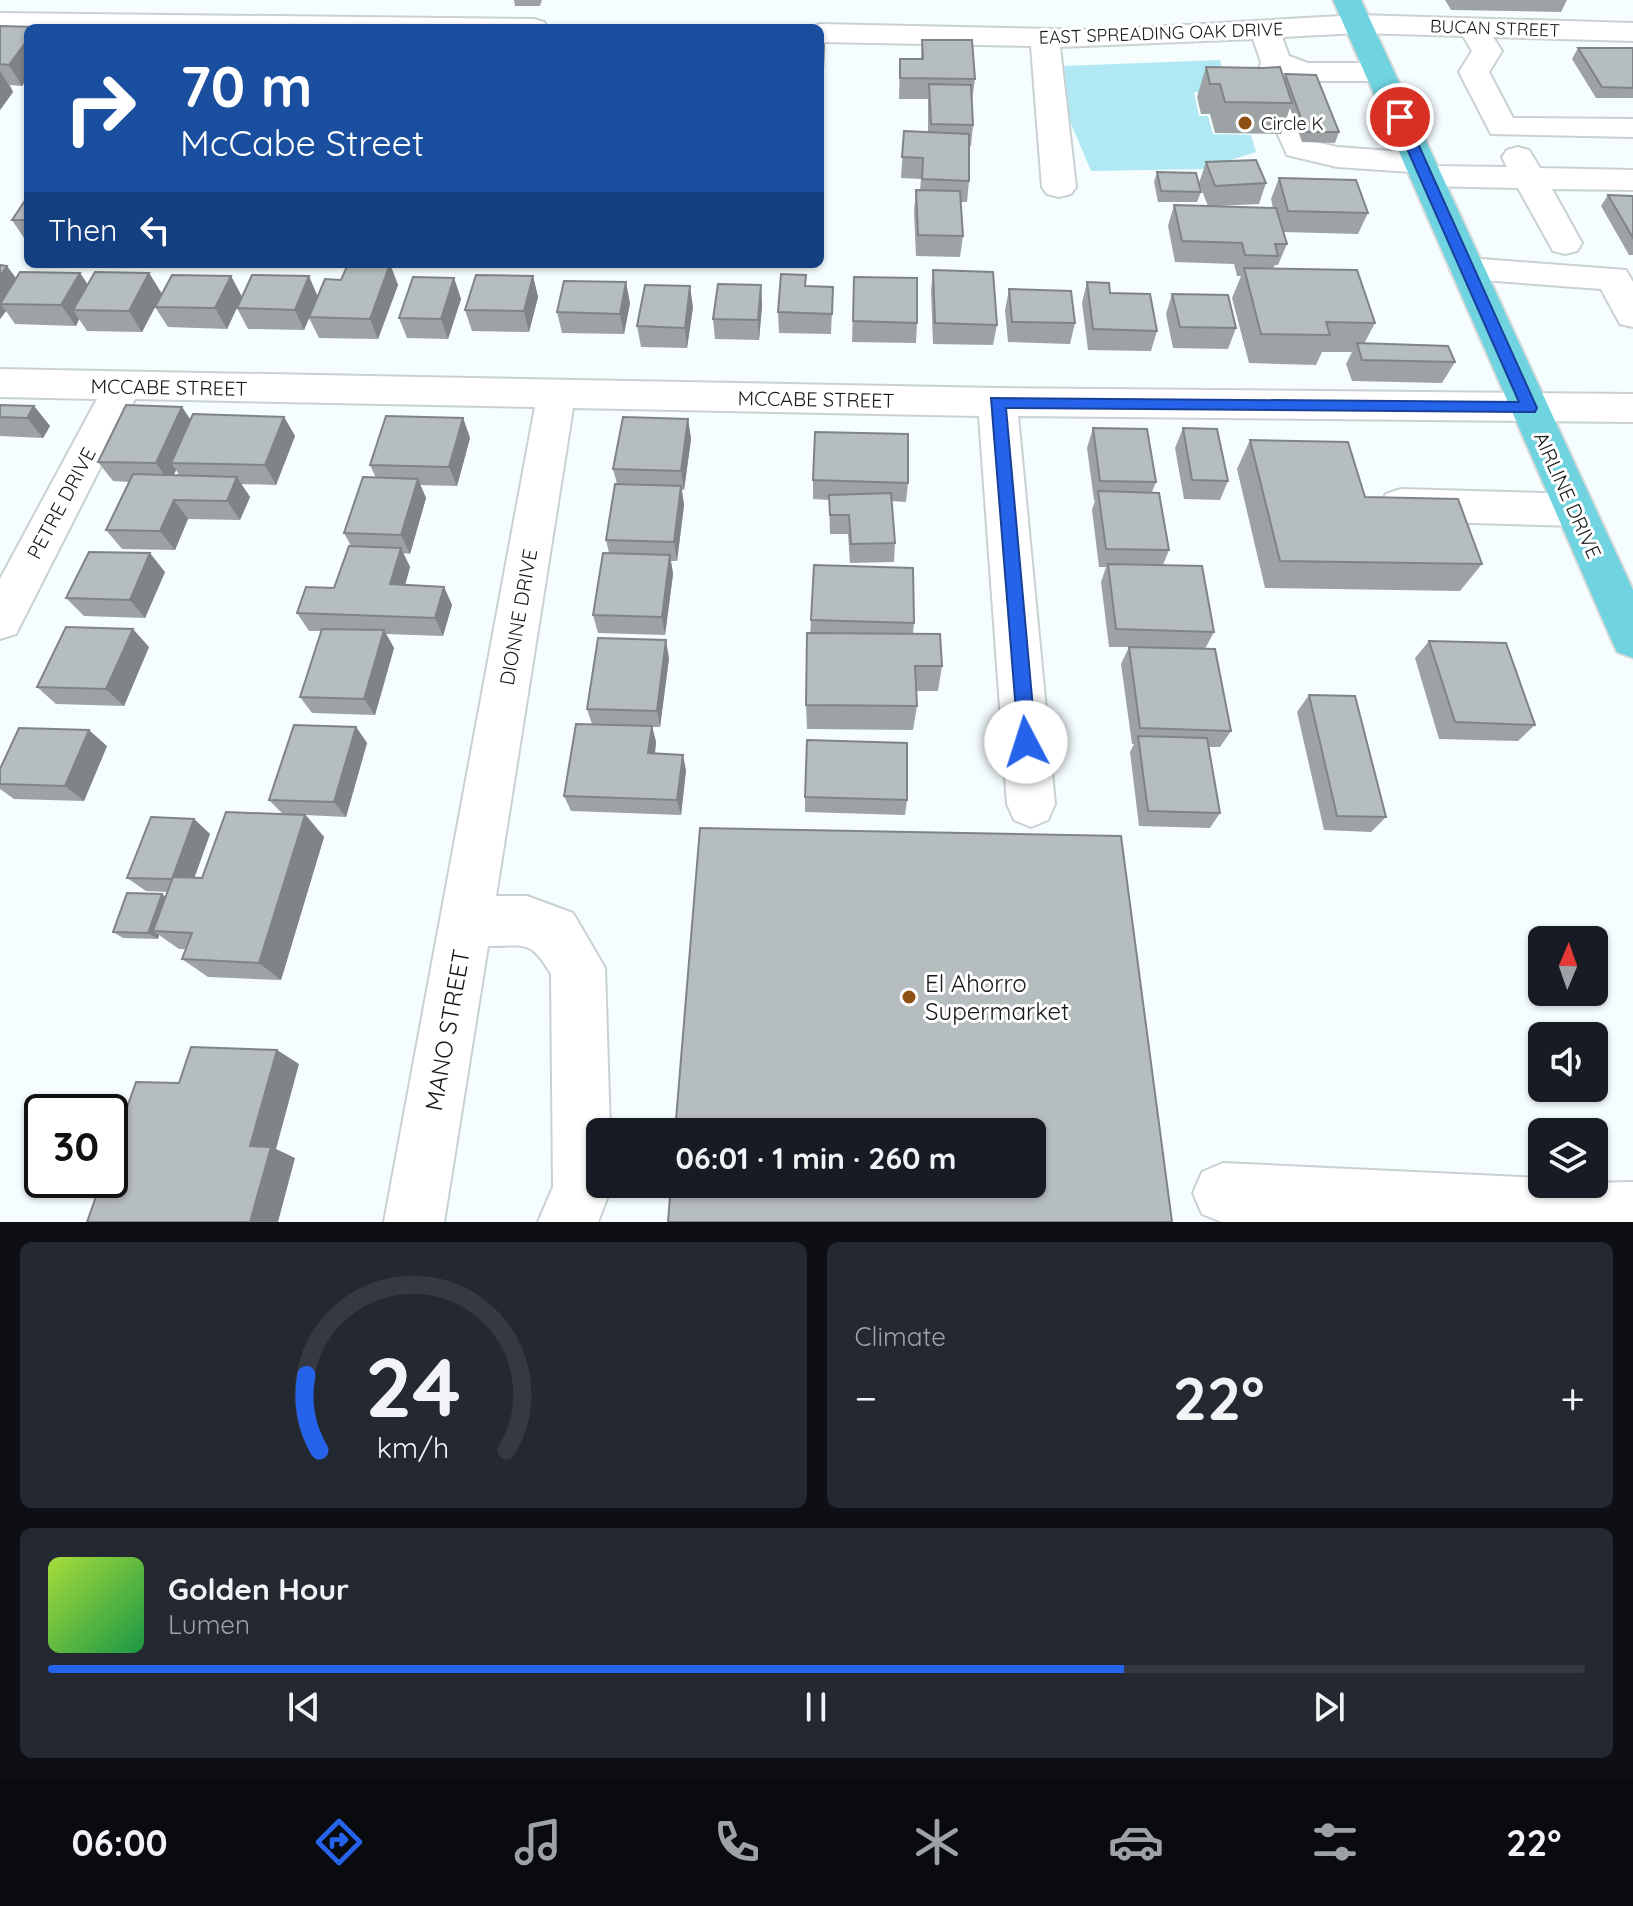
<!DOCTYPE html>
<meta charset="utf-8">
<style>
body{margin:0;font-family:Quicksand,sans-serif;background:#242831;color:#f1f3f6;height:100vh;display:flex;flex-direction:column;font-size:30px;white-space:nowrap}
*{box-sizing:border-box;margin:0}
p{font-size:26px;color:#9ea1a6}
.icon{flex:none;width:44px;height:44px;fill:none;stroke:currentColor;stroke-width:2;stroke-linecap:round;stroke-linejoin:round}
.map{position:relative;height:1222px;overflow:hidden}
.drawer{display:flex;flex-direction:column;gap:20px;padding:20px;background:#0d0f14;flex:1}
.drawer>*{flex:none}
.banner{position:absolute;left:24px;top:24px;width:800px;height:244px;border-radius:12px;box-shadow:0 2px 6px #0004;background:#1a4fa0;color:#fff;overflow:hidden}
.needle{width:52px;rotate:2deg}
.controls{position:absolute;left:1528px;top:926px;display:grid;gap:16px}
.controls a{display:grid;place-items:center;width:80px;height:80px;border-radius:12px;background:#171b24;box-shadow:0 2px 6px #0004;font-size:40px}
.speed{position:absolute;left:24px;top:1094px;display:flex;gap:16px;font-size:40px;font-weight:700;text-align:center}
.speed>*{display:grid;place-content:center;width:104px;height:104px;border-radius:50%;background:#171b24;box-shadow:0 2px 6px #0004;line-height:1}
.speed .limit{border:4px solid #111;border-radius:12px;background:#fff;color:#111}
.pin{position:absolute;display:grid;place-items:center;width:68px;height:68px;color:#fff;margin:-34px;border:4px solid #fff;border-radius:50%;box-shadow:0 2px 8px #0007}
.me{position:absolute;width:88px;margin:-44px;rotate:355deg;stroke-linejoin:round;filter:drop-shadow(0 0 6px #0008)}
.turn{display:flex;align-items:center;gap:28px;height:168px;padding:0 24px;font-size:36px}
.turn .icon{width:104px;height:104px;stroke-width:2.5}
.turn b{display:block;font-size:56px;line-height:68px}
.then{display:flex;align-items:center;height:76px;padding:0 24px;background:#0003;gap:16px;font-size:30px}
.big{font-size:60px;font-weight:800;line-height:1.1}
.drawer .card{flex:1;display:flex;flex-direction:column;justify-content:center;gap:12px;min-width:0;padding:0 28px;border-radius:12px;background:#242831}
.drawer .dial{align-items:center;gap:0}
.dial svg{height:208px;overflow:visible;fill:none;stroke:#363941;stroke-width:7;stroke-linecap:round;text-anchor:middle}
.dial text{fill:#f1f3f6;stroke:none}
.song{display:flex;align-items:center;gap:24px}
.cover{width:96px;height:96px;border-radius:12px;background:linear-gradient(135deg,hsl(80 70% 55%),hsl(140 70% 35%))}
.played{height:8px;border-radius:4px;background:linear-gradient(90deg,#2563eb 70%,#363941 70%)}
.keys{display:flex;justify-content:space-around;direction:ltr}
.heat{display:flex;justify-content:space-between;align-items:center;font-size:44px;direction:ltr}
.drawer .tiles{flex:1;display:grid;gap:20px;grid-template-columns:1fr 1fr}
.card:last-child{grid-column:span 2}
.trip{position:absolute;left:586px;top:1118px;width:460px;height:80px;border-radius:12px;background:#171b24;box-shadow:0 2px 6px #0004;font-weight:800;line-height:80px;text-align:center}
.menu{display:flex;height:128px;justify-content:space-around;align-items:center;background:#090b0e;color:#9ea1a6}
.menu .icon{width:56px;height:56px}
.menu .on{color:#2563eb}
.menu b{font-size:36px;color:#f1f3f6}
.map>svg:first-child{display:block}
.green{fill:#b0e9f3}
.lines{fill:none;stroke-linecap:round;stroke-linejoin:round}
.minor-casing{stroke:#cad1d3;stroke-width:4}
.major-casing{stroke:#dadada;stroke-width:4}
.minor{fill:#fff;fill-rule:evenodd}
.major{fill:#6fd4e0;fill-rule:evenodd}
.wall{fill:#9da3a4;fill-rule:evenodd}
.shaded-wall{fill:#7f8486}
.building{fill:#b6bdbf;stroke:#7f8486;stroke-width:2}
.route{fill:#2563eb;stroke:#184099;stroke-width:2}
.poi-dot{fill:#8e5014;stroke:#fff;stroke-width:3}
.labels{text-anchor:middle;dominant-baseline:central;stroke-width:6;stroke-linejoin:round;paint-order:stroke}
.far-street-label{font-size:18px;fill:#161919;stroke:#fff}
.far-poi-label{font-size:18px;fill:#161919;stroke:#fff;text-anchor:start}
.street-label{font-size:20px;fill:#161919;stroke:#fff}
.near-poi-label{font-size:24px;fill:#161919;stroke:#fff;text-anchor:start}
.near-street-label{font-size:24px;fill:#161919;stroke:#fff}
</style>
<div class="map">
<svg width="1633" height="1222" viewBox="0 0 1633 1222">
<rect width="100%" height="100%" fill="#f5fdff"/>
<path class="green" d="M1220,60L1227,83L1214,93L1194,92L1199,116H1208L1213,134L1251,135L1256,152L1202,169L1091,171L1069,119L1064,66Z"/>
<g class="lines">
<g class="minor-casing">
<path id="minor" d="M0,13L534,19L544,22L548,28L0,31Z
M1358,15L1633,23V41L1493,37L1502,51L1489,72L1513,118L1633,119V137L1491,134L1459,72L1472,51L1463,36L1358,33L1282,37L1289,56L1308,63H1379L1390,66L1394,72L1390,78L1379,81H1305L1288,76L1286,85L1311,141L1337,147L1420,153L1431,156L1434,166L1507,167L1502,157L1507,150L1518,147L1529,150L1540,168L1633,170V190L1552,189L1582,243L1577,251L1565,254L1553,251L1518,188L1426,186L1414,183L1410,176L1412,172L1337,167L1287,155L1256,85L1261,62L1253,39L1060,47L1076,187L1071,194L1059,197L1047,194L1042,187L1031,46L820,42V28H809L820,24L1099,30Z
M1468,258L1626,270L1633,282V327L1620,324L1601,289L1456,278L1450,270L1456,262Z
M0,369L997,388L1633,394V422L1018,416L1055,804L1048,820L1031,827L1014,820L1007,804L979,416L573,408L496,896H527L573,913L605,968L610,1132H600V1184H611V1188L598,1222H538L553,1187L551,974C530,939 526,946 488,946L444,1222H384L535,407L135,399L16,634L0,639V579L97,399L0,397Z
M1401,489L1575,494L1590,499L1596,510L1590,521L1575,526L1401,521L1386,516L1380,505L1386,494Z
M1223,1163L1542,1178V1184L1633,1182V1222H1222L1202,1214L1193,1193L1202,1172Z"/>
</g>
<g class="major-casing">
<path id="major" d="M1333,0H1361L1633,590V658L1617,652L1611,639Z"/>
</g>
<use href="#minor" class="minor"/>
<use href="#major" class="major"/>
</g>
<path class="wall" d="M514,0H542L540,6H515Z
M1445,0H1567L1561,12L1451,10Z
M0,26L37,27L38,28H28V77L22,86L10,85L13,92L0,110Z
M922,40L975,79L972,100L973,125L971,146H969V181L967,202H961L963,236L960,257L916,256L914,211L916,190H920L921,179L901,178L904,131L928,132V99H899L900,59H921Z
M820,45H824L823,90H820Z
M1578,48H1633V98H1596L1572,59Z
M1206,67L1284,79L1285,74L1339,132L1335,143L1302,142L1290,108L1281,134L1215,133L1210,114H1201L1197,97Z
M1206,162L1266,183L1259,204L1215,206L1273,208L1271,199L1279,178L1368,213L1358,234L1283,232L1287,244L1278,265H1275L1273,269L1375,323L1364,344L1455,362L1442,383L1352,381L1346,364L1352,352H1322L1316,365L1249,363L1232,298L1241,276H1237L1234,264L1175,262L1168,226L1174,205L1208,206L1199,183Z
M1157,172L1201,192L1197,202H1158L1154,182Z
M1608,195L1633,196V255H1629L1601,206Z
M28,196V241H26L12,220Z
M390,264L398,285L378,339L319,338L309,318L304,330L248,329L237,308L318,296L341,280Z
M0,265L16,278L80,273L88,285L149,273L162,294L231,276L242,297L227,329L168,327L155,307L142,332L87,331L79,319L76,326L15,324L6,311L0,319Z
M933,270L997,325L993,345L933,344L931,291Z
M533,276L538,297L529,332L472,331L465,310Z
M854,277L917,323L916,343L852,342Z
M454,278L461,299L448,339L407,338L399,318Z
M1087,282L1110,293L1157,331L1151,351L1088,350L1082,303Z
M761,285L762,306L759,340L715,339L713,319Z
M806,286L833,287L831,334L779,333L778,312Z
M1009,289L1075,323L1070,344L1008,342L1005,310Z
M1172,294L1236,328L1228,349L1173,348L1166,314Z
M630,303L624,334L562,333L557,312Z
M693,307L687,348L641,347L637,326Z
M0,405L34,406L50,426L43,438L0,436Z
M182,407L191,420L284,417L295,436L276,485L241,484L250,497L240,520L188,519L175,550L122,549L106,530L129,482L113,481L98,462ZM176,470L180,476H173Z
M463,418L470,438L457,486L420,485L426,498L410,554L403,553L410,567L405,585L444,587L452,605L443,636L386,634L394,648L375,715L312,713L300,697L321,631H309L297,613L334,588L351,546L344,533L376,478L370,465Z
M688,419L691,439L684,490H682L684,505L677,561H671L673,574L665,635L598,633L593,615L609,553L606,540L617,484L613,469Z
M1093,428L1156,482L1152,492L1169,550L1163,565L1214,632L1205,649L1231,731L1220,747H1209L1220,813L1210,828L1139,826L1130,752L1134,744H1132L1121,664L1129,647H1109L1101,582L1106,567H1099L1092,510L1095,500H1094L1087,448Z
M1183,428L1228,481L1220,500L1184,499L1175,448Z
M1250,440L1365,497L1482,564L1460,591L1265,588L1237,469Z
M813,480L908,483L906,502L891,501L895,543L894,562L850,563L848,534H830L829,500L813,499Z
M165,572L145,618L84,616L66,598Z
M811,620L914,623L913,634L942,666L938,691H916L917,706L913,730L807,729L806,705Z
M1429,641L1535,725L1518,741L1439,739L1415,658Z
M149,647L124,706L56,704L37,687Z
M669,658L660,727H652L656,742L655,754L686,770L681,815L571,811L564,796L592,724L587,709Z
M1309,695L1386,817L1371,832L1324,830L1297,712Z
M356,727L367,743L346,817L306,815L324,837L281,980L208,977L182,959L186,949H179L159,935L158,939L123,938L113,932L166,897L168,892L146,891L127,878L194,819L210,834L194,878H202L283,814L269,800Z
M107,746L84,801L14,799L0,789V769Z
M805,797L907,800L905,815L805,812Z"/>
<path class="shaded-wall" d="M28,39V77L22,86L9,65Z
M0,71L13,92L0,110Z
M390,264L398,285L378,339L370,319Z
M7,266L22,286L0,304V276Z
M80,273L94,294L73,310L79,319L76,326L61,305Z
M149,273L162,294L142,332L129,311Z
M231,276L242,297L227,329L215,308Z
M309,276L318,297L304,330L295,310Z
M533,276L538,297L529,332L524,311Z
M454,278L461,299L448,339L441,319Z
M626,282L630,303L624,334L620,314Z
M761,285L762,306L759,340L758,320Z
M690,286L693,307L687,348L685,328Z
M0,304L6,311L0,319Z
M34,406L50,426L43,438L27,418Z
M182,407L195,427L171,463L176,470L170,483L156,463Z
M284,417L295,436L276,485L265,465Z
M463,418L470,438L457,486L449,467Z
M688,419L691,439L684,490L681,471Z
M237,477L250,497L240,520L227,501Z
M418,479L426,498L410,554L401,535Z
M681,486L684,505L677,561L674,542Z
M174,500L188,519L175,550L160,531Z
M401,548L410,567L400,603L390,584Z
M150,553L165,572L145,618L130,600Z
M670,555L673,574L665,635L662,617Z
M444,587L452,605L443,636L435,618Z
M133,629L149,647L124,706L106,689Z
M384,630L394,648L375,715L364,699Z
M666,640L669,658L660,727L657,711Z
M652,726L656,742L653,769L648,753Z
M356,727L367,743L346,817L334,802Z
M89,730L107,746L84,801L65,786Z
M683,755L686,770L681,815L677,800Z
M305,815L324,837L281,980L259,963Z
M194,819L210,834L189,893L172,879Z
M162,894L171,901L153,931L159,935L158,939L148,933Z
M277,1050L299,1064L276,1149L295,1158L278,1222H250V1146Z"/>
<path class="building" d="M0,26L37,27L28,28V39L9,65L0,64Z
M922,40H972L975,79L900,78V59H923Z
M820,45H824L823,70H820Z
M1578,48H1633V88L1602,87Z
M1206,67L1263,68L1280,67L1292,103L1225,102L1220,84H1210Z
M1285,74L1316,75L1339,132H1306Z
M929,84L971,85L973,125L931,124Z
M904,131L969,134V181L922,179L923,158L902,157Z
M1256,160L1266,183L1215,186L1206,162Z
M1157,172L1196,173L1201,192L1161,191Z
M1279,178L1356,180L1368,213L1288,211Z
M916,190L960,191L963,236L918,235Z
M1608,195L1633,196V238Z
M28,196V220H12Z
M1174,205L1276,208L1287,244H1275L1278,256L1245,255L1242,243L1182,241Z
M348,264H390L370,319L309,317L325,279L341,280Z
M0,265L7,266L0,276Z
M1244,268L1357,270L1375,323L1326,322L1330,335L1261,334Z
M933,270L993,272L997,325L935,323Z
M20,272L80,273L61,305L0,304Z
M95,272L149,273L129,311L73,310Z
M781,274L806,275L805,286L833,287L832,314L778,312Z
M172,275L231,276L215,308L155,307Z
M252,275L309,276L295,310L237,308Z
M476,275L533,276L524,311L465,310Z
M413,277L454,278L441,319L399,318Z
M854,277L917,278V323L853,321Z
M564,281L626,282L620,314L557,312Z
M1087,282L1109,283L1110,293L1150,294L1157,331L1093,329Z
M718,284L761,285L758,320L713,319Z
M645,285L690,286L685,328L637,326Z
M1009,289L1071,291L1075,323L1012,322Z
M1172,294L1228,295L1236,328L1180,327Z
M1357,343L1448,346L1455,362L1362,360Z
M0,405L34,406L27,418L0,417Z
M126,405L182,407L156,463L98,462Z
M193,414L284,417L265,465L171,463Z
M386,416L463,418L449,467L370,465Z
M623,417L688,419L681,471L613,469Z
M1093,428L1147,429L1156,482L1100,481Z
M1183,428L1217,429L1228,481L1192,480Z
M815,432L908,434V483L813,480Z
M1250,440L1348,442L1365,497L1458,499L1482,564L1280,561Z
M133,474L237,477L227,501L174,500L160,531L106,530Z
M363,477L418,479L401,535L344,533Z
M615,484L681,486L674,542L606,540Z
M1098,491L1159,493L1169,550L1106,549Z
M891,493L895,543L851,544L849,515H830L829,495Z
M349,546L401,548L390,584L444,587L435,618L297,613L306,587L334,588Z
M89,552L150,553L130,600L66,598Z
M603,553L670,555L662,617L593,615Z
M1108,564L1202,566L1214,632L1116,629Z
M814,565L913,568L914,623L811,620Z
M66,627L133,629L106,689L37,687Z
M322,629L384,630L364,699L300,697Z
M807,633L940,634L942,666H915L917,706L806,705Z
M598,638L666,640L657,711L587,709Z
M1429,641L1506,643L1535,725L1455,722Z
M1129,647L1215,649L1231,731L1140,728Z
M1309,695L1355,696L1386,817L1337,816Z
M576,724L652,726L648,753L683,755L677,800L564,796Z
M294,725L356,727L334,802L269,800Z
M19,728L89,730L65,786L0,784V769Z
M1138,736L1207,738L1220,813L1148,811Z
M807,740L907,743V800L805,797Z
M226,812L305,815L259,963L182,959L192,933L153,931L173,877L202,878Z
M151,817L194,819L172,879L127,878Z
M700,828L1121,836L1172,1222H668L671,1184H1032V1132H675Z
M127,893L162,894L148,933L113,932Z
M191,1047L277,1050L250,1146L271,1147L250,1222H87L102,1180H110V1156L136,1082L179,1083Z"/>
<path class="route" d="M1395,115L1406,117L1537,408L1535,412L1006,408L1036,742L1026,751L1019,749L991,398L1519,402L1393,117Z"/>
<g class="poi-dot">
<circle cx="1245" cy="123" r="8"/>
<circle cx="909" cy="997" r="8"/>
</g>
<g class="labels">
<g class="far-street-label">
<text transform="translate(1495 28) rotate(2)">BUCAN STREET</text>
<text transform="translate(1161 33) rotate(-2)">EAST SPREADING OAK DRIVE</text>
</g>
<g class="far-poi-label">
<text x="1261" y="123">Circle K</text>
</g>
<g class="street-label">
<text transform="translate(169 387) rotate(1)">MCCABE STREET</text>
<text transform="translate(816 399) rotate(1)">MCCABE STREET</text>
<text transform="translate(1568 495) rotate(66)">AIRLINE DRIVE</text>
<text transform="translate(61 503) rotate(-62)">PETRE DRIVE</text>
<text transform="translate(518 617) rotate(-80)">DIONNE DRIVE</text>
</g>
<g class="near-poi-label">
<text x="925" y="983">El Ahorro<tspan x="925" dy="28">Supermarket</tspan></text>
</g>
<g class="near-street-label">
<text transform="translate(447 1030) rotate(-80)">MANO STREET</text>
</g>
</g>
</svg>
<div class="controls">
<a><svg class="needle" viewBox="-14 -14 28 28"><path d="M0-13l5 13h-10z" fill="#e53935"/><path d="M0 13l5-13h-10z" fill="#9ea1a6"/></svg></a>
<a><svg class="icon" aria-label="sound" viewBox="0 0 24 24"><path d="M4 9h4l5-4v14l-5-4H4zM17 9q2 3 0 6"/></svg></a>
<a><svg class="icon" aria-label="layers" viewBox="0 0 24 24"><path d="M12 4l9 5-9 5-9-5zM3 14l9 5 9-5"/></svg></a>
</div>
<div class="speed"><div class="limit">30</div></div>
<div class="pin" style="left:1400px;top:117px;background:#d93025"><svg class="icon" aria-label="arrive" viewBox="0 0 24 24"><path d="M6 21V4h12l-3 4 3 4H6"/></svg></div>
<svg class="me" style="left:1026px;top:742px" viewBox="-20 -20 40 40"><circle r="19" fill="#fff"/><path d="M0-13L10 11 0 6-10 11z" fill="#2563eb"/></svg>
<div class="trip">06:01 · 1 min · 260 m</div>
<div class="banner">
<div class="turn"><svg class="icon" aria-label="right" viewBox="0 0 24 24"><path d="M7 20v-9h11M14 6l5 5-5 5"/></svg><div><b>70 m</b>McCabe Street</div></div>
<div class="then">Then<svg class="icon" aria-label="left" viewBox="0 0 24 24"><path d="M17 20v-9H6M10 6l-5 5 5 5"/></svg></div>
</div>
</div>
<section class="drawer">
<div class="tiles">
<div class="card dial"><svg viewBox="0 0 100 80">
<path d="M14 69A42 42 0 1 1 86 69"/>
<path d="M14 69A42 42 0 0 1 9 40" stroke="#2563eb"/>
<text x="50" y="56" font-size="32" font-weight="700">24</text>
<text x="50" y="72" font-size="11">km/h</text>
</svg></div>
<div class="card"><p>Climate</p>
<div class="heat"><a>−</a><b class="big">22°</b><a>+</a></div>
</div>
<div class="card">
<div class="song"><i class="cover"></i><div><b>Golden Hour</b><p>Lumen</p></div></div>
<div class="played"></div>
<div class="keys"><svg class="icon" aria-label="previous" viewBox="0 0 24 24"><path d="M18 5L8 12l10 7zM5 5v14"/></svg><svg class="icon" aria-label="pause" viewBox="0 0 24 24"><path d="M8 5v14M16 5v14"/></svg><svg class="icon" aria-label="next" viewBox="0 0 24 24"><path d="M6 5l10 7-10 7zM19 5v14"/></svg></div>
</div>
</div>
</section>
<nav class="menu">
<b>06:00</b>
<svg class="icon on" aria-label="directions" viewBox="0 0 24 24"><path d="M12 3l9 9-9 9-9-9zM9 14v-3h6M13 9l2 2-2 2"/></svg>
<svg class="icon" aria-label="music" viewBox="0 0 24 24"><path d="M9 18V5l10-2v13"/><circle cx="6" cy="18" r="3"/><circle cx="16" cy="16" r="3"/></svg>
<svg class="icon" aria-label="phone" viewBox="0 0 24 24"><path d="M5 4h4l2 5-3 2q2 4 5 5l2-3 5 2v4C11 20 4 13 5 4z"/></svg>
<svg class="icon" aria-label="climate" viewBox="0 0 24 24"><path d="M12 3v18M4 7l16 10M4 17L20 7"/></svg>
<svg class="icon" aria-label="car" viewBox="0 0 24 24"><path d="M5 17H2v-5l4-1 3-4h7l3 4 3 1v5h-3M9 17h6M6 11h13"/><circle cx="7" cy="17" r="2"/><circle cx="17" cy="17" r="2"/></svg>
<svg class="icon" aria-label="filters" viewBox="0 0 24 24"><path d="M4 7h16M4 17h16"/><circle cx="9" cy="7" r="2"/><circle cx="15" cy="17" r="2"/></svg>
<b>22°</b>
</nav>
